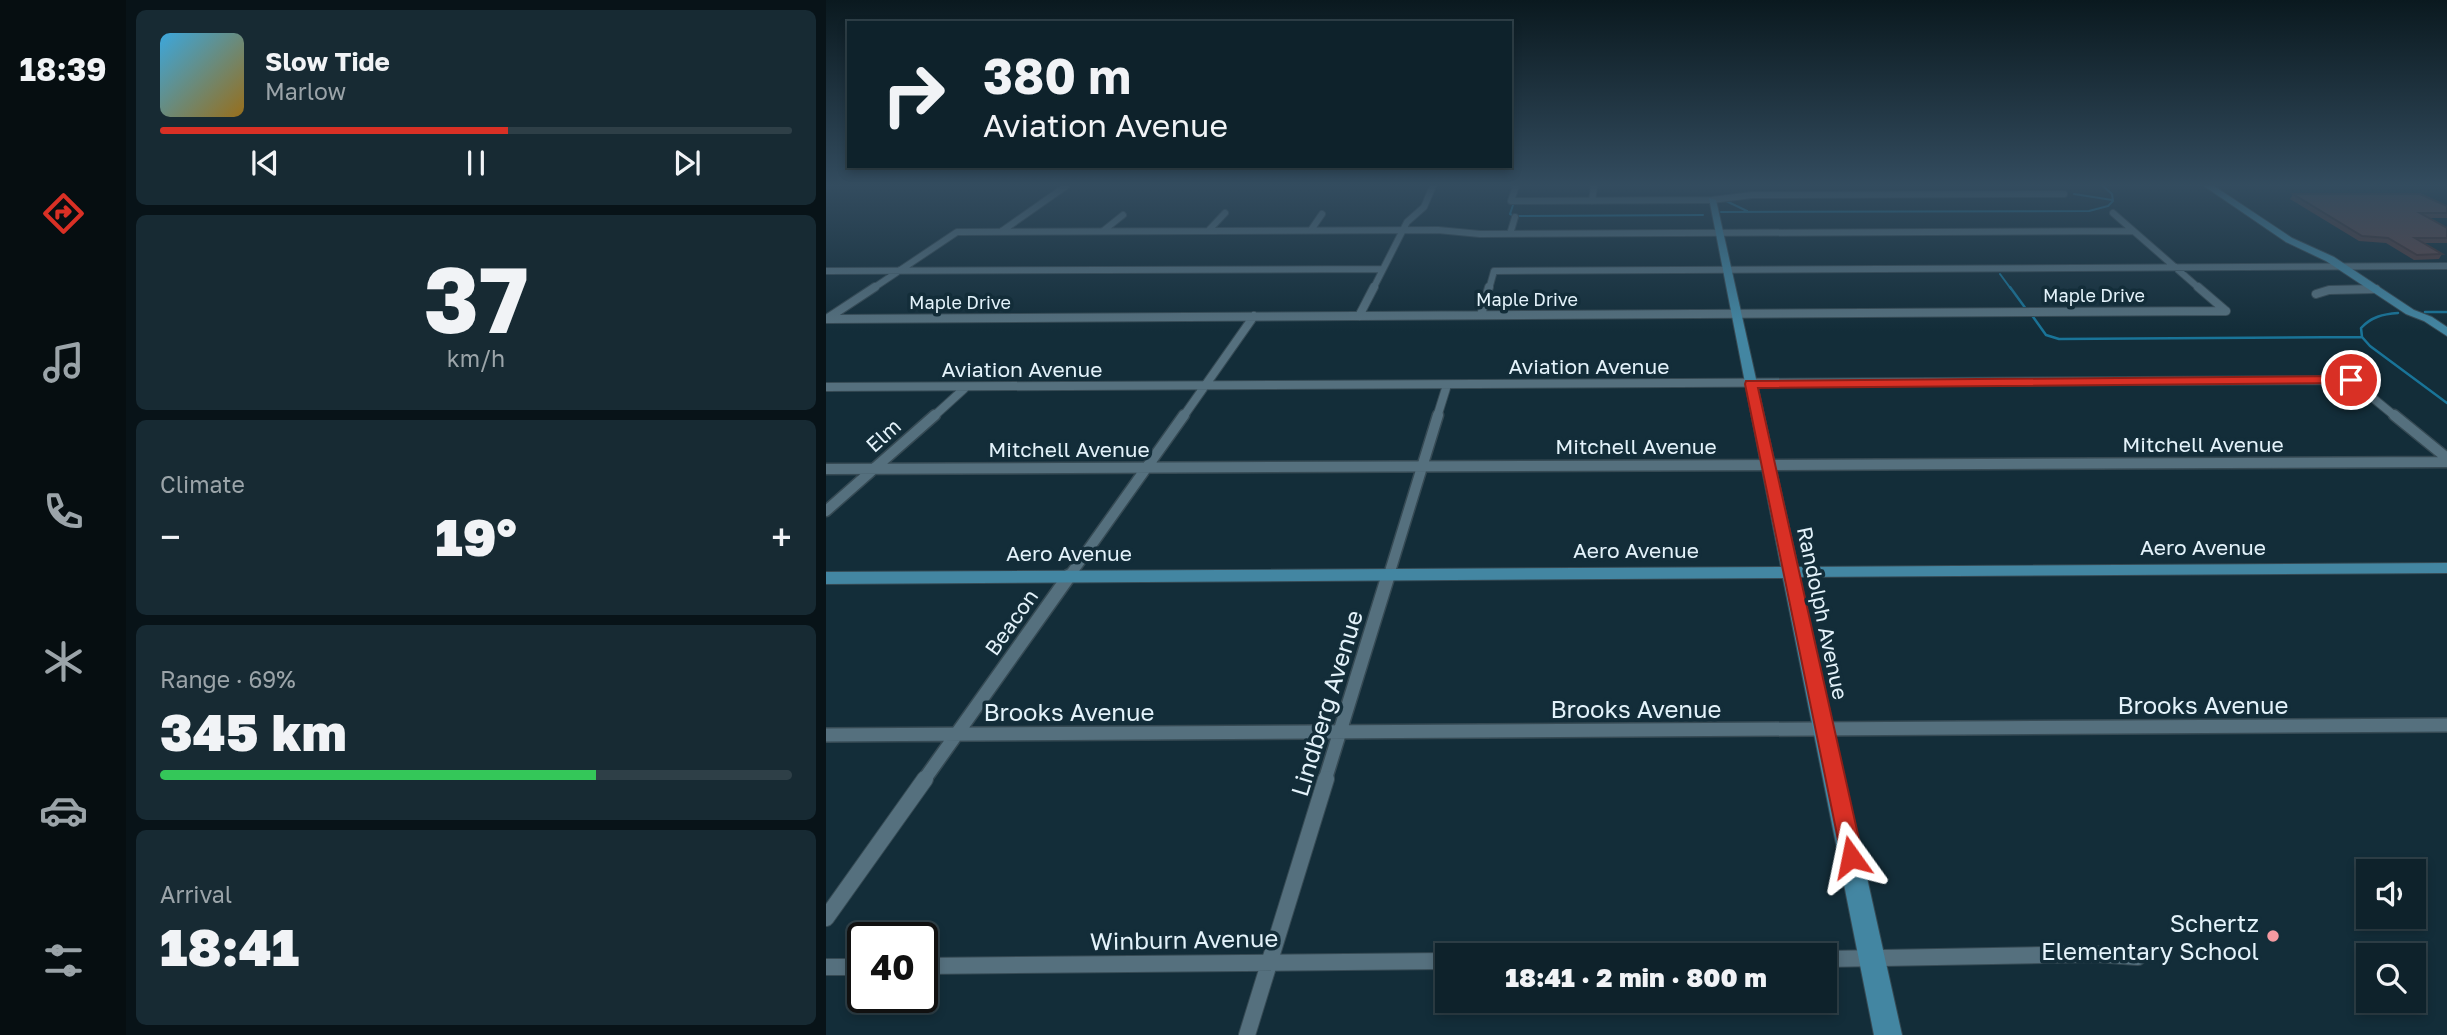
<!DOCTYPE html>
<meta charset="utf-8">
<style>
body{margin:0;font-family:"Golos Text",sans-serif;background:#172a33;color:#f1f3f6;height:100vh;display:flex;flex-direction:column;font-size:26px;white-space:nowrap}
*{box-sizing:border-box;margin:0}
p{font-size:23px;color:#9ba4a9}
.icon{flex:none;width:38px;height:38px;fill:none;stroke:currentColor;stroke-width:2;stroke-linecap:round;stroke-linejoin:round}
.map{position:relative;flex:1;overflow:hidden}
.side{display:flex;flex-direction:column;gap:10px;padding:10px;background:#081318;width:700px}
.side>*{flex:none}
.guide{position:absolute;left:21px;top:21px;width:665px;height:147px;border-radius:0px;box-shadow:0 4px 10px #0003,0 0 0 2px #2e3f47;background:#0e222b;color:#f1f3f6;overflow:hidden}
.tools{position:absolute;left:1530px;top:859px;display:grid;gap:14px}
.tools a{display:grid;place-items:center;width:70px;height:70px;border-radius:0px;background:#0e222b;box-shadow:0 4px 10px #0003,0 0 0 2px #2e3f47;font-size:35px}
.speed{position:absolute;left:21px;top:922px;display:flex;gap:14px;font-size:35px;font-weight:700;text-align:center}
.speed>*{display:grid;place-content:center;width:91px;height:91px;border-radius:50%;background:#0e222b;box-shadow:0 4px 10px #0003,0 0 0 2px #2e3f47;line-height:1}
.speed .limit{border:4px solid #111;border-radius:10px;background:#fff;color:#111}
.pin{position:absolute;display:grid;place-items:center;width:60px;height:60px;color:#fff;margin:-30px;border:4px solid #fff;border-radius:50%;box-shadow:0 2px 7px #0007}
.me{position:absolute;width:77px;margin:-38px;rotate:348deg;stroke-linejoin:round;filter:drop-shadow(0 0 5px #0008)}
.turn{display:flex;align-items:center;gap:24px;height:147px;padding:0 21px;font-size:32px}
.turn .icon{width:91px;height:91px;stroke-width:2.5}
.turn b{display:block;font-size:49px;line-height:60px}
.big{font-size:52px;font-weight:800;line-height:1.1}
.side .widget{flex:1;display:flex;flex-direction:column;justify-content:center;gap:10px;min-width:0;padding:0 24px;border-radius:10px;background:#172a33}
.side .dial{align-items:center;gap:0}
.dial b{font-size:91px;line-height:1}
.song{display:flex;align-items:center;gap:21px}
.cover{width:84px;height:84px;border-radius:10px;background:linear-gradient(135deg,hsl(200 70% 55%),hsl(40 70% 35%))}
.played{height:7px;border-radius:4px;background:linear-gradient(90deg,#d93025 55%,#2e3f47 55%)}
.keys{display:flex;justify-content:space-around;direction:ltr}
.heat{display:flex;justify-content:space-between;align-items:center;font-size:38px;direction:ltr}
.charge{height:10px;border-radius:5px;background:linear-gradient(90deg,#34c759 69%,#2e3f47 0)}
.trip{position:absolute;left:609px;top:943px;width:402px;height:70px;border-radius:0px;background:#0e222b;box-shadow:0 4px 10px #0003,0 0 0 2px #2e3f47;font-weight:800;line-height:70px;text-align:center}
main{display:flex;flex:1;min-height:0}
.tabs{display:flex;flex-direction:column;width:126px;justify-content:space-around;align-items:center;background:#060e11;color:#9ba4a9}
.tabs .icon{width:49px;height:49px}
.tabs .current{color:#d93025}
.tabs b{font-size:32px;color:#f1f3f6}
.map>svg:first-child{display:block}
.lines{fill:none;stroke-linecap:round;stroke-linejoin:round}
.stream-far1{stroke:#197498;stroke-width:2}
.stream{stroke:#197498;stroke-width:2.5}
.street-far4-casing{stroke:#364a54;stroke-width:8}
.street-far3-casing{stroke:#364a54;stroke-width:10}
.street-far2-casing{stroke:#364a54;stroke-width:13}
.street-far1-casing{stroke:#364a54;stroke-width:16}
.street-casing{stroke:#364a54;stroke-width:18}
.secondary-casing{stroke:#364a54;stroke-width:2}
.street-far4{stroke:#55707e;stroke-width:6}
.street-far3{stroke:#55707e;stroke-width:8}
.street-far2{stroke:#55707e;stroke-width:10}
.street-far1{stroke:#55707e;stroke-width:13}
.street{stroke:#55707e;stroke-width:16}
.secondary{fill:#4386a2;fill-rule:evenodd}
.wall{fill:#533b3d}
.building{fill:#614547;stroke:#443032;stroke-width:2}
.route{fill:#d93025;stroke:#8d1f18;stroke-width:2}
.poi-dot{fill:#f49aa1;stroke:#132d39;stroke-width:2.5}
.labels{text-anchor:middle;dominant-baseline:central;stroke-width:7;stroke-linejoin:round;paint-order:stroke}
.far-street-label{font-size:18px;fill:#e3f2fa;stroke:#132d39}
.street-label{font-size:21px;fill:#e3f2fa;stroke:#132d39}
.near-street-label{font-size:24px;fill:#e3f2fa;stroke:#132d39}
.near-poi-label{font-size:24px;fill:#e3f2fa;stroke:#132d39;text-anchor:end}
</style>
<main>
<nav class="tabs">
<b>18:39</b>
<svg class="icon current" aria-label="directions" viewBox="0 0 24 24"><path d="M12 3l9 9-9 9-9-9zM9 14v-3h6M13 9l2 2-2 2"/></svg>
<svg class="icon" aria-label="music" viewBox="0 0 24 24"><path d="M9 18V5l10-2v13"/><circle cx="6" cy="18" r="3"/><circle cx="16" cy="16" r="3"/></svg>
<svg class="icon" aria-label="phone" viewBox="0 0 24 24"><path d="M5 4h4l2 5-3 2q2 4 5 5l2-3 5 2v4C11 20 4 13 5 4z"/></svg>
<svg class="icon" aria-label="climate" viewBox="0 0 24 24"><path d="M12 3v18M4 7l16 10M4 17L20 7"/></svg>
<svg class="icon" aria-label="car" viewBox="0 0 24 24"><path d="M5 17H2v-5l4-1 3-4h7l3 4 3 1v5h-3M9 17h6M6 11h13"/><circle cx="7" cy="17" r="2"/><circle cx="17" cy="17" r="2"/></svg>
<svg class="icon" aria-label="filters" viewBox="0 0 24 24"><path d="M4 7h16M4 17h16"/><circle cx="9" cy="7" r="2"/><circle cx="15" cy="17" r="2"/></svg>
</nav>
<section class="side">
<div class="widget">
<div class="song"><i class="cover"></i><div><b>Slow Tide</b><p>Marlow</p></div></div>
<div class="played"></div>
<div class="keys"><svg class="icon" aria-label="previous" viewBox="0 0 24 24"><path d="M18 5L8 12l10 7zM5 5v14"/></svg><svg class="icon" aria-label="pause" viewBox="0 0 24 24"><path d="M8 5v14M16 5v14"/></svg><svg class="icon" aria-label="next" viewBox="0 0 24 24"><path d="M6 5l10 7-10 7zM19 5v14"/></svg></div>
</div>
<div class="widget dial"><b>37</b><p>km/h</p></div>
<div class="widget"><p>Climate</p>
<div class="heat"><a>−</a><b class="big">19°</b><a>+</a></div>
</div>
<div class="widget"><p>Range · 69%</p><b class="big">345 km</b><div class="charge"></div></div>
<div class="widget"><p>Arrival</p><b class="big">18:41</b></div>
</section>
<div class="map">
<svg width="1621" height="1035" viewBox="0 0 1621 1035">
<rect width="100%" height="100%" fill="#132d39"/>
<g class="lines">
<path class="stream-far1" d="M1248,194L1286,200
M898,200L921,211
M687,205L684,214L688,216L877,215
M895,212L1263,211L1282,206L1287,201L1286,194L1277,186
M1174,274L1185,289"/>
<path class="stream" d="M1184,287L1200,309
M1599,312H1621
M1572,313C1557,314 1545,317 1535,328L1536,337L1544,346L1621,403
M1205,314L1220,335L1233,339L1536,337"/>
<g class="street-far4-casing">
<path id="street-far4" d="M690,186L685,201L886,200L926,195L1238,194
M766,201L768,186
M1287,213L1374,289
M383,230L399,213
M485,230L496,214
M176,231L240,186
M277,231L297,215
M684,234L689,217
M0,271L557,269
M46,289L131,232L612,230L654,234L1307,231
M547,289L581,222L598,207L607,186
M663,289L668,271L1621,266"/>
</g>
<g class="street-far3-casing">
<path id="street-far3" d="M1372,287L1400,311
M1490,294L1503,290L1550,289
M655,315L663,287
M533,316L548,287
M2,318L49,287
M1,319L1400,311
M0,387L1525,380L1570,417
M107,417L140,387
M357,417L428,316
M611,417L621,385"/>
</g>
<g class="street-far2-casing">
<path id="street-far2" d="M1568,415L1621,458
M0,469L1621,462
M0,511L109,415
M242,578L358,415
M562,578L612,415"/>
</g>
<g class="street-far1-casing">
<path id="street-far1" d="M0,735L1621,725
M98,780L243,576
M499,780L562,576"/>
</g>
<g class="street-casing">
<path id="street" d="M0,918L99,779
M999,959L1269,954L1312,957
M96,966L621,961
M0,967H37
M421,1035L500,779"/>
</g>
<g class="secondary-casing">
<path id="secondary" d="M1378,186H1388L1466,238L1508,257L1588,310L1606,317L1621,327V336L1598,321L1580,314L1500,261L1460,242Z
M883,198L890,200L972,567L1621,563V573L974,577L1076,1035H1048L957,578L0,584V572L955,567Z"/>
</g>
<use href="#street-far4" class="street-far4"/>
<use href="#street-far3" class="street-far3"/>
<use href="#street-far2" class="street-far2"/>
<use href="#street-far1" class="street-far1"/>
<use href="#street" class="street"/>
<use href="#secondary" class="secondary"/>
</g>
<path class="wall" d="M1467,194L1621,206V218H1604L1621,228V243H1598L1616,254L1613,259L1588,260L1560,243L1533,241L1464,199Z"/>
<path class="building" d="M1467,194H1594L1621,206V213H1594L1621,228V238H1589L1616,254L1591,255L1562,238L1536,236Z"/>
<linearGradient id="sky" x2="0" y2="1"><stop stop-color="#0a191f"/><stop offset="0.56" stop-color="#334c5f"/><stop offset="1" stop-color="#334c5f" stop-opacity="0"/></linearGradient>
<rect width="1621" height="331" fill="url(#sky)"/>
<path class="route" d="M1525,376L1532,380L1530,383L932,388L1037,857L1033,864L1025,868L1017,864L919,384L920,381Z"/>
<circle class="poi-dot" cx="1447" cy="936" r="7"/>
<g class="labels">
<g class="far-street-label">
<text x="1268" y="295">Maple Drive</text>
<text x="701" y="299">Maple Drive</text>
<text x="134" y="302">Maple Drive</text>
</g>
<g class="street-label">
<text x="763" y="366">Aviation Avenue</text>
<text x="196" y="369">Aviation Avenue</text>
<text transform="translate(57 435) rotate(-42)">Elm</text>
<text x="1377" y="444">Mitchell Avenue</text>
<text x="810" y="446">Mitchell Avenue</text>
<text x="243" y="449">Mitchell Avenue</text>
<text x="1377" y="547">Aero Avenue</text>
<text x="810" y="550">Aero Avenue</text>
<text x="243" y="553">Aero Avenue</text>
<text transform="translate(997 613) rotate(78)">Randolph Avenue</text>
<text transform="translate(185 622) rotate(-55)">Beacon</text>
</g>
<g class="near-street-label">
<text transform="translate(500 703) rotate(-73)">Lindberg Avenue</text>
<text x="1377" y="704">Brooks Avenue</text>
<text x="810" y="708">Brooks Avenue</text>
<text x="243" y="711">Brooks Avenue</text>
<text transform="translate(358 939) rotate(-1)">Winburn Avenue</text>
</g>
<g class="near-poi-label">
<text x="1433" y="922">Schertz<tspan x="1433" dy="28">Elementary School</tspan></text>
</g>
</g>
</svg>
<div class="tools">
<a><svg class="icon" aria-label="sound" viewBox="0 0 24 24"><path d="M4 9h4l5-4v14l-5-4H4zM17 9q2 3 0 6"/></svg></a>
<a><svg class="icon" aria-label="search" viewBox="0 0 24 24"><circle cx="10" cy="10" r="6"/><path d="M15 15l6 6"/></svg></a>
</div>
<div class="speed"><div class="limit">40</div></div>
<div class="pin" style="left:1525px;top:380px;background:#d93025"><svg class="icon" aria-label="arrive" viewBox="0 0 24 24"><path d="M6 21V4h12l-3 4 3 4H6"/></svg></div>
<svg class="me" style="left:1025px;top:857px" viewBox="-20 -20 40 40"><path d="M0-17L14 15 0 8-14 15z" fill="#d93025" stroke="#fff" stroke-width="4"/></svg>
<div class="trip">18:41 · 2 min · 800 m</div>
<div class="guide">
<div class="turn"><svg class="icon" aria-label="right" viewBox="0 0 24 24"><path d="M7 20v-9h11M14 6l5 5-5 5"/></svg><div><b>380 m</b>Aviation Avenue</div></div>
</div>
</div>
</main>
